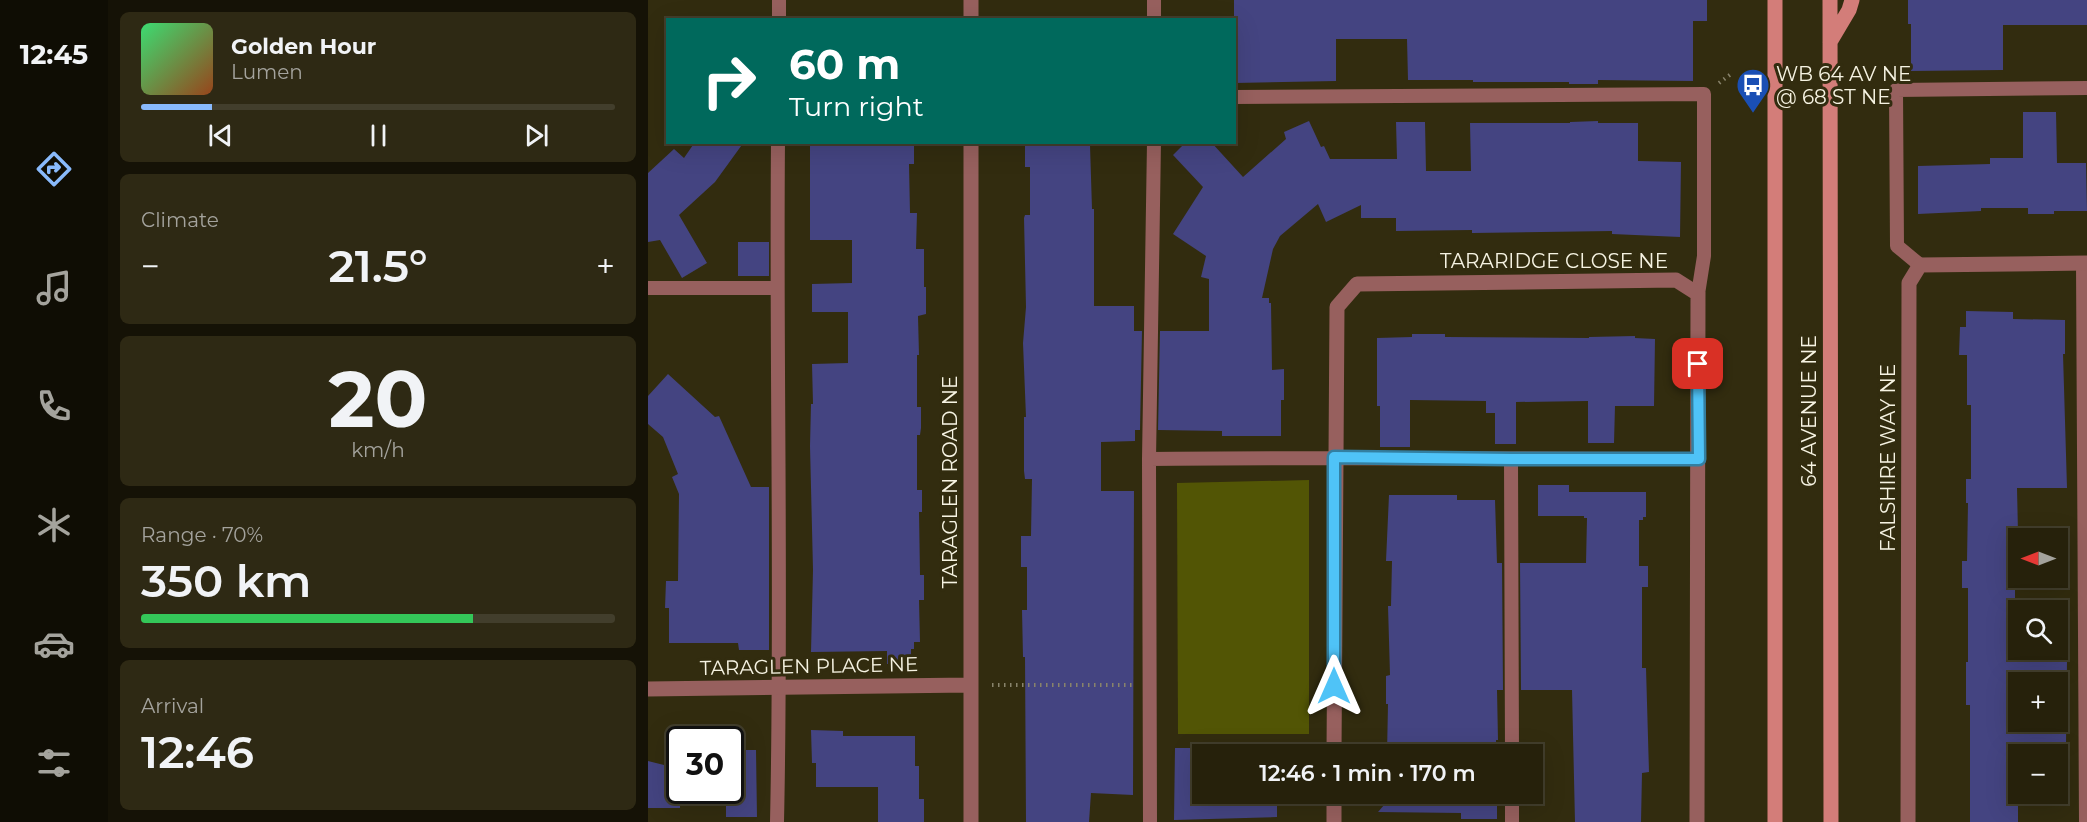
<!DOCTYPE html>
<meta charset="utf-8">
<style>
body{margin:0;font-family:Montserrat,sans-serif;background:#2e2914;color:#f1f3f6;height:100vh;display:flex;flex-direction:column;font-size:22px;white-space:nowrap}
*{box-sizing:border-box;margin:0}
p{font-size:20px;color:#a4a39d}
.icon{flex:none;width:33px;height:33px;fill:none;stroke:currentColor;stroke-width:2;stroke-linecap:round;stroke-linejoin:round}
.map{position:relative;flex:1;overflow:hidden}
.sheet{display:flex;flex-direction:column;gap:12px;padding:12px;background:#151206;width:540px}
.sheet>*{flex:none}
.guide{position:absolute;left:18px;top:18px;width:570px;height:126px;border-radius:0px;box-shadow:0 6px 24px #0002,0 0 0 2px #423e2c;background:#00695c;color:#fff;overflow:hidden}
.needle{width:39px;rotate:270deg}
.tools{position:absolute;left:1360px;top:528px;display:grid;gap:12px}
.tools a{display:grid;place-items:center;width:60px;height:60px;border-radius:0px;background:#26210b;box-shadow:0 6px 24px #0002,0 0 0 2px #423e2c;font-size:30px}
.speed{position:absolute;left:18px;top:726px;display:flex;gap:12px;font-size:30px;font-weight:700;text-align:center}
.speed>*{display:grid;place-content:center;width:78px;height:78px;border-radius:50%;background:#26210b;box-shadow:0 6px 24px #0002,0 0 0 2px #423e2c;line-height:1}
.speed .limit{border:3px solid #111;border-radius:9px;background:#fff;color:#111}
.pin{position:absolute;display:grid;place-items:center;width:51px;height:51px;color:#fff;margin:-26px;border-radius:12px;box-shadow:0 3px 9px #0006}
.me{position:absolute;width:66px;margin:-33px;rotate:0deg;stroke-linejoin:round;filter:drop-shadow(0 0 4px #0008)}
.turn{display:flex;align-items:center;gap:21px;height:126px;padding:0 24px;font-size:27px}
.turn .icon{width:78px;height:78px;stroke-width:2.5}
.turn b{display:block;font-size:42px;line-height:51px}
.big{font-size:45px;font-weight:600;line-height:1.1}
.sheet .widget{flex:1;display:flex;flex-direction:column;justify-content:center;gap:9px;min-width:0;padding:0 21px;border-radius:9px;background:#2e2914}
.sheet .dial{align-items:center;gap:0}
.dial b{font-size:78px;line-height:1}
.song{display:flex;align-items:center;gap:18px}
.cover{width:72px;height:72px;border-radius:9px;background:linear-gradient(135deg,hsl(140 70% 55%),hsl(20 70% 35%))}
.played{height:6px;border-radius:3px;background:linear-gradient(90deg,#89bafc 15%,#423e2c 15%)}
.keys{display:flex;justify-content:space-around;direction:ltr}
.heat{display:flex;justify-content:space-between;align-items:center;font-size:33px;direction:ltr}
.charge{height:9px;border-radius:4px;background:linear-gradient(90deg,#34c759 70%,#423e2c 0)}
.trip{position:absolute;left:544px;top:744px;width:351px;height:60px;border-radius:0px;background:#26210b;box-shadow:0 6px 24px #0002,0 0 0 2px #423e2c;font-weight:600;line-height:60px;text-align:center}
main{display:flex;flex:1;min-height:0}
.menu{display:flex;flex-direction:column;width:108px;justify-content:space-around;align-items:center;background:#0f0d04;color:#a4a39d}
.menu .icon{width:42px;height:42px}
.menu .selected{color:#89bafc}
.menu b{font-size:27px;color:#f1f3f6}
.map>svg:first-child{display:block}
.green{fill:#525505}
.building{fill:#444481;fill-rule:evenodd}
.lines{fill:none;stroke-linecap:round;stroke-linejoin:round}
.path{stroke:#88836b;stroke-width:4;stroke-dasharray:1.5 4.5;stroke-linecap:butt}
.service{stroke:#97605e;stroke-width:14}
.minor{stroke:#97605e;stroke-width:15}
.secondary{stroke:#d37d79;stroke-width:15}
.route-casing{stroke:#337fa1;stroke-width:15}
.route{stroke:#4fc3f7;stroke-width:10}
.labels{text-anchor:middle;dominant-baseline:central;stroke-width:6;stroke-linejoin:round;paint-order:stroke}
.poi-label{font-size:20px;fill:#f6f3e2;stroke:#322c0f;text-anchor:start}
.street-label{font-size:20px;fill:#f6f3e2;stroke:#322c0f}
</style>
<main>
<nav class="menu">
<b>12:45</b>
<svg class="icon selected" aria-label="directions" viewBox="0 0 24 24"><path d="M12 3l9 9-9 9-9-9zM9 14v-3h6M13 9l2 2-2 2"/></svg>
<svg class="icon" aria-label="music" viewBox="0 0 24 24"><path d="M9 18V5l10-2v13"/><circle cx="6" cy="18" r="3"/><circle cx="16" cy="16" r="3"/></svg>
<svg class="icon" aria-label="phone" viewBox="0 0 24 24"><path d="M5 4h4l2 5-3 2q2 4 5 5l2-3 5 2v4C11 20 4 13 5 4z"/></svg>
<svg class="icon" aria-label="climate" viewBox="0 0 24 24"><path d="M12 3v18M4 7l16 10M4 17L20 7"/></svg>
<svg class="icon" aria-label="car" viewBox="0 0 24 24"><path d="M5 17H2v-5l4-1 3-4h7l3 4 3 1v5h-3M9 17h6M6 11h13"/><circle cx="7" cy="17" r="2"/><circle cx="17" cy="17" r="2"/></svg>
<svg class="icon" aria-label="filters" viewBox="0 0 24 24"><path d="M4 7h16M4 17h16"/><circle cx="9" cy="7" r="2"/><circle cx="15" cy="17" r="2"/></svg>
</nav>
<section class="sheet">
<div class="widget">
<div class="song"><i class="cover"></i><div><b>Golden Hour</b><p>Lumen</p></div></div>
<div class="played"></div>
<div class="keys"><svg class="icon" aria-label="previous" viewBox="0 0 24 24"><path d="M18 5L8 12l10 7zM5 5v14"/></svg><svg class="icon" aria-label="pause" viewBox="0 0 24 24"><path d="M8 5v14M16 5v14"/></svg><svg class="icon" aria-label="next" viewBox="0 0 24 24"><path d="M6 5l10 7-10 7zM19 5v14"/></svg></div>
</div>
<div class="widget"><p>Climate</p>
<div class="heat"><a>−</a><b class="big">21.5°</b><a>+</a></div>
</div>
<div class="widget dial"><b>20</b><p>km/h</p></div>
<div class="widget"><p>Range · 70%</p><b class="big">350 km</b><div class="charge"></div></div>
<div class="widget"><p>Arrival</p><b class="big">12:46</b></div>
</section>
<div class="map">
<svg width="1439" height="822" viewBox="0 0 1439 822">
<rect width="100%" height="100%" fill="#322c0f"/>
<path class="green" d="M661,480V734H530L529,483Z"/>
<path class="building" d="M586,0H1059V21H1045V81L950,80V84H921V82H825V80H760L759,39H688V81L586,83Z
M1260,0H1439V25H1355V70L1263,71V24H1260Z
M1375,112H1408L1409,163H1438L1439,211H1406V214H1380V208H1333V211L1270,214V166L1342,164V158H1375Z
M661,121L673,147L676,146L682,159H749L748,122H777L778,171H823L822,123H922V122L950,121V123H990V161L1033,162L1032,237L964,234V231L824,233V230L748,231V218H713V205L678,222L670,204L632,236L625,249L614,298H621V303H623L624,370L636,369V400H633V436H574V431L510,430L512,331H561V279L553,277L558,256L525,234L555,187L525,155L538,142H563L595,177L638,139L636,132Z
M47,142H96L67,182L31,215L59,263L34,278L12,240L0,242V173L26,149L36,158Z
M162,142H266V164H261L262,213H269L268,249H276V287H278V314L270,316L271,355H269V407H273V428L272,435H269V490H274V512H271L272,575H276V600H271L272,642H266V649H263V664H239V651L163,652L165,570L162,446L163,404H165L164,364L200,363V312H164V284L204,283V240H162Z
M377,145H442L444,209H446V306H486V331H494L492,430H487V441L453,442V491H486L485,795L443,793L441,822H378L377,657H375L374,610H379V567H373V536H383L384,479H377L376,471V417H378L375,343L378,307L376,218L377,215H382V167H377Z
M90,242H121V276H90Z
M1318,311L1365,312V319L1417,320V354H1415L1419,488H1369L1371,578H1410V561H1418L1417,590L1367,589V604H1365V660H1419L1418,744H1367V794H1370V822H1322V705H1318V662H1320V588H1314V561H1319L1320,503H1318V479H1323V405H1319V355H1311L1312,327H1318ZM1371,682H1410V722H1371Z
M764,334H797V337L941,338V337L987,336V338L1007,339L1006,406H967L966,443H940V401L868,402V444H847V413H838V401L762,400V447H732V406H729V338L764,337Z
M20,374L67,417L71,416L103,487H121V650H91L90,643H21V608H17L18,581H30L31,494L24,477L30,474L15,437L0,424V396Z
M890,485H921V492H998V517H995V520H991V566H1000V587H994V668H998L1001,772L994,773L993,822H927L924,690H873L872,563H938L939,518H936V516H890Z
M741,495H809V500H847L849,563H854L855,690H849L850,740H848V754H739L740,704H738V676L742,675L740,606H743L744,561H738Z
M163,730L195,731V736H267V766H271V799H276V822H230V787H168V763H164Z
M627,744V754H555V794H629V817L526,820L527,748H579V745Z
M82,750H108L109,817H78V790H82Z
M0,761L32,769V808H0Z
M743,794H849V819H813V813L730,812L743,797Z"/>
<g class="lines">
<path class="path" d="M1071,83L1083,74
M344,685H484"/>
<path class="service" d="M506,0V20
M131,20V0
M586,97L1056,94V256L1050,294
M1435,263L1438,822
M1272,265L1249,246L1248,90L1439,88
M0,288H129
M501,459C684,457 868,459 1051,459
M863,459L864,754
M864,794V822
M129,822C134,596 128,369 130,142
M502,822L501,459L506,142"/>
<path class="minor" d="M323,20V0
M0,689L322,685
M686,754L689,307L709,284L1028,280L1050,294L1049,822
M323,822V142
M686,822V794
M1260,822L1261,283L1272,265L1439,263"/>
<path class="secondary" d="M1127,0V822
M1182,0L1183,822
M1182,42L1201,10L1204,0"/>
</g>
<g class="lines">
<g class="route-casing">
<path id="route" d="M686,686V457L863,459H1051L1050,364"/>
</g>
<use href="#route" class="route"/>
</g>
<defs>
<g id="bus-pin" transform="scale(1.725)"><path d="M0 17L-7.5 6A9.5 9.5 0 1 1 7.5 6Z" fill="#1a4fb4" stroke="#322c0f"/><path d="M-5-6H5V4H4V6H2V4H-2V6H-4V4H-5ZM-3.5-4V0h7V-4ZM-3.5 1.2v1.5H-2V1.2ZM2 1.2v1.5H3.5V1.2Z" fill="#fff"/></g>
</defs>
<g fill-rule="evenodd">
<use href="#bus-pin" x="1105" y="85"/>
</g>
<g class="labels">
<g class="poi-label">
<text x="1128" y="74">WB 64 AV NE<tspan x="1128" dy="23">@ 68 ST NE</tspan></text>
</g>
<g class="street-label">
<text x="906" y="261">TARARIDGE CLOSE NE</text>
<text transform="translate(1161 411) rotate(-90)">64 AVENUE NE</text>
<text transform="translate(1240 458) rotate(-90)">FALSHIRE WAY NE</text>
<text transform="translate(302 482) rotate(-90)">TARAGLEN ROAD NE</text>
<text transform="translate(161 666) rotate(-1)">TARAGLEN PLACE NE</text>
</g>
</g>
</svg>
<div class="tools">
<a><svg class="needle" viewBox="-14 -14 28 28"><path d="M0-13l5 13h-10z" fill="#e53935"/><path d="M0 13l5-13h-10z" fill="#a4a39d"/></svg></a>
<a><svg class="icon" aria-label="search" viewBox="0 0 24 24"><circle cx="10" cy="10" r="6"/><path d="M15 15l6 6"/></svg></a>
<a>+</a>
<a>−</a>
</div>
<div class="speed"><div class="limit">30</div></div>
<div class="pin" style="left:1050px;top:364px;background:#d93025"><svg class="icon" aria-label="arrive" viewBox="0 0 24 24"><path d="M6 21V4h12l-3 4 3 4H6"/></svg></div>
<svg class="me" style="left:686px;top:686px" viewBox="-20 -20 40 40"><path d="M0-17L14 15 0 8-14 15z" fill="#4fc3f7" stroke="#fff" stroke-width="4"/></svg>
<div class="trip">12:46 · 1 min · 170 m</div>
<div class="guide">
<div class="turn"><svg class="icon" aria-label="right" viewBox="0 0 24 24"><path d="M7 20v-9h11M14 6l5 5-5 5"/></svg><div><b>60 m</b>Turn right</div></div>
</div>
</div>
</main>
